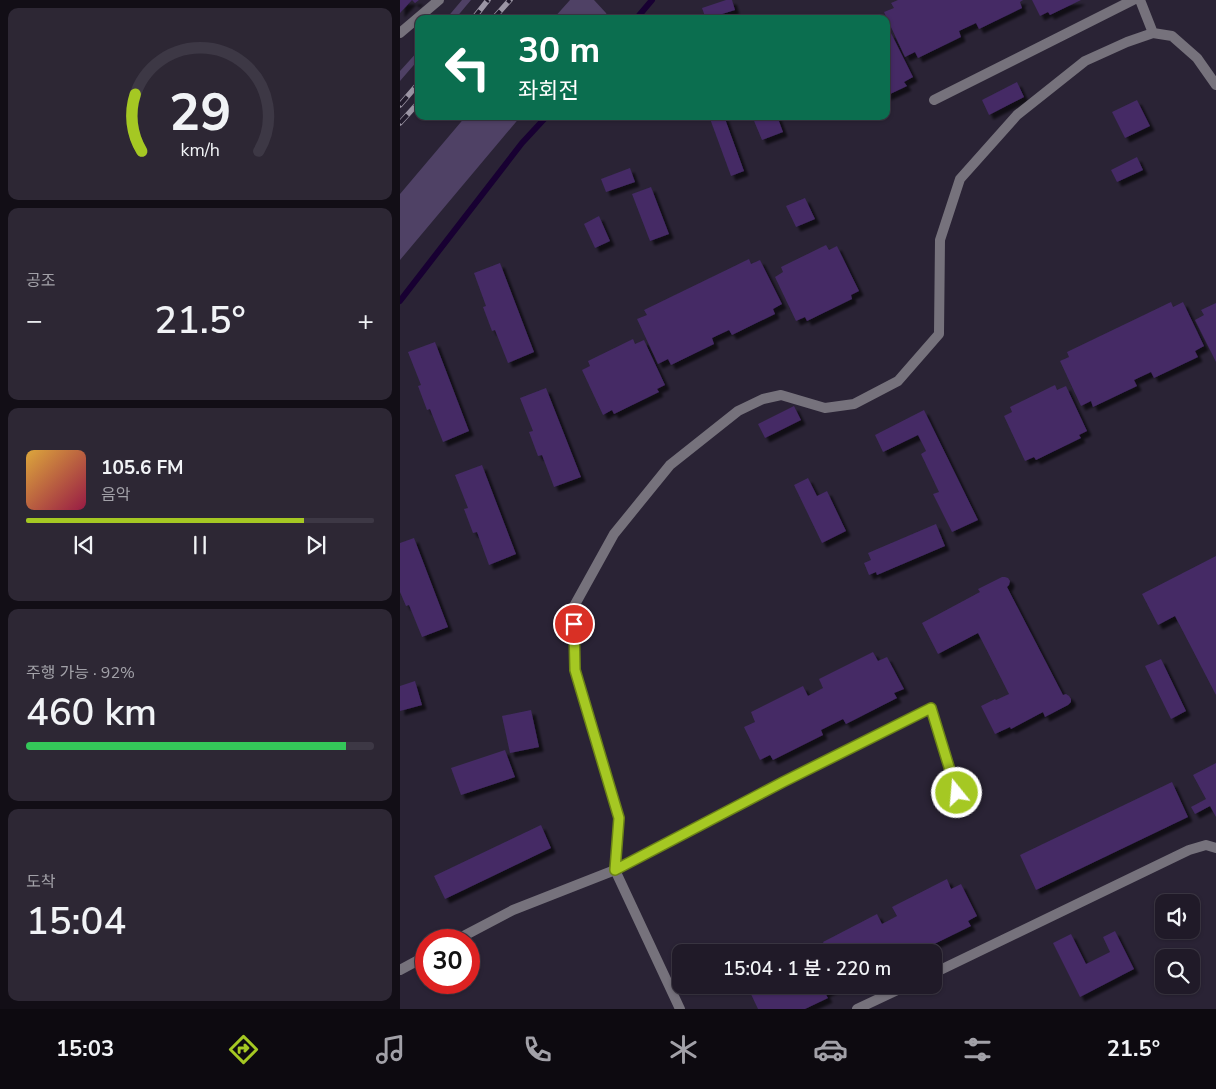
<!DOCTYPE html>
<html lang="ko">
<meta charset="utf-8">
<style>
body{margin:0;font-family:"Nunito Sans","Noto Sans KR",sans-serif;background:#2d2734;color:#f1f3f6;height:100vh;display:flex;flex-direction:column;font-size:19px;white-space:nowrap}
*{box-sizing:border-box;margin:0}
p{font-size:16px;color:#a2a1a8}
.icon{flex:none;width:28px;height:28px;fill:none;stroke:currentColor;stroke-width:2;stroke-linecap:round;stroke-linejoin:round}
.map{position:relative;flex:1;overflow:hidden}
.sheet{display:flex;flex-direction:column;gap:8px;padding:8px;background:#120e16;width:400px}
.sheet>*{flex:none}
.hud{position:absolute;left:15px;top:15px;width:475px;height:105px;border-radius:10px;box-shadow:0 1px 4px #0004,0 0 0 1px #3d3845;background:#0b6e4f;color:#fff;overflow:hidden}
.buttons{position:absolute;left:755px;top:894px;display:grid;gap:10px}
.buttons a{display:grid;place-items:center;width:45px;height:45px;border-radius:10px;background:#201a28;box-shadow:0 1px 4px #0004,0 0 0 1px #3d3845;font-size:25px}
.speed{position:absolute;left:15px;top:929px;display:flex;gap:10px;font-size:25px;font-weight:700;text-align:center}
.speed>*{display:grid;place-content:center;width:65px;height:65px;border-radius:50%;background:#201a28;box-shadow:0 1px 4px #0004,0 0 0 1px #3d3845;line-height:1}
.speed .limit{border:8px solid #d22;background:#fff;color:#111}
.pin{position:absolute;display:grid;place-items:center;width:42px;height:42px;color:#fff;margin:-21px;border:2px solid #fff;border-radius:50%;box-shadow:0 1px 5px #0007}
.me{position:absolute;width:55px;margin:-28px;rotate:343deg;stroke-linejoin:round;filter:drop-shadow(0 0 4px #0008)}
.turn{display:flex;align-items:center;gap:18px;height:105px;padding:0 20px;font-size:22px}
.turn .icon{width:65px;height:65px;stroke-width:2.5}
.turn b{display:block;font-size:35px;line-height:42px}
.big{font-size:38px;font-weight:600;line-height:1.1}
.sheet .tile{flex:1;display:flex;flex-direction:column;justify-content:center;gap:8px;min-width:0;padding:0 18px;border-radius:10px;background:#2d2734}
.sheet .dial{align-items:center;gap:0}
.dial svg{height:130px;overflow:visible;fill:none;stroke:#3d3845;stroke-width:7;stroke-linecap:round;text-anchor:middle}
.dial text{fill:#f1f3f6;stroke:none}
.song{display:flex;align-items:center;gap:15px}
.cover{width:60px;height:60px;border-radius:8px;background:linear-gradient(135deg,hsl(40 70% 55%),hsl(340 70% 35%))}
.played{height:5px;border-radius:2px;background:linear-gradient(90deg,#a5c823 80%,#3d3845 80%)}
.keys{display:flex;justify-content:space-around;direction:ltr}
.heat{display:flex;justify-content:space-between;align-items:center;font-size:28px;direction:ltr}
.charge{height:8px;border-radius:4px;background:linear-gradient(90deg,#34c759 92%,#3d3845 0)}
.trip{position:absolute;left:272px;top:944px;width:270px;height:50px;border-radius:10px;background:#201a28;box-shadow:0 1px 4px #0004,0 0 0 1px #3d3845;font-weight:600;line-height:50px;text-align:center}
.dock{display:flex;height:80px;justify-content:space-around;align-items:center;background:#0d0a10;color:#a2a1a8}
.dock .icon{width:35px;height:35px}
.dock .current{color:#a5c823}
.dock b{font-size:22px;color:#f1f3f6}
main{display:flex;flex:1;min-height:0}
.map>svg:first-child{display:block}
.green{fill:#4f4165}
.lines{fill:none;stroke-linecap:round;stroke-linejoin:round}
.stream{stroke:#180032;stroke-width:6}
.building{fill:#442a65;filter:url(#shadow)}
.street{stroke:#76727c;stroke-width:10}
.rail-casing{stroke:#9b95a4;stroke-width:5.5}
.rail{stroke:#20192b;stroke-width:4;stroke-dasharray:11;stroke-linecap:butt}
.route-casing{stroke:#6b8217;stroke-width:12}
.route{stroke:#a5c823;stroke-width:9}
</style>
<main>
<section class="sheet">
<div class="tile dial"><svg viewBox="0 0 100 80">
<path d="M14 69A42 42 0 1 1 86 69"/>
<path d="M14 69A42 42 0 0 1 10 34" stroke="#a5c823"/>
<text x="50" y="56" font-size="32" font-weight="700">29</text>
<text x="50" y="72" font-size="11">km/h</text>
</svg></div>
<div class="tile"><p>공조</p>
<div class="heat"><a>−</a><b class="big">21.5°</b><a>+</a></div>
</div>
<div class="tile">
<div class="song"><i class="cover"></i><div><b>105.6 FM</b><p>음악</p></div></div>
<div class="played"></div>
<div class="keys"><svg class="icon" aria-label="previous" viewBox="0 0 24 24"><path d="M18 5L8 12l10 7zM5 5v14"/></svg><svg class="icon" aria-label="pause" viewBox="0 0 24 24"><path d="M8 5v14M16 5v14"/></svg><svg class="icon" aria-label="next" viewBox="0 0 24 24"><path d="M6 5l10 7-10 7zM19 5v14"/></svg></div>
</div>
<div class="tile"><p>주행 가능 · 92%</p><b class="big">460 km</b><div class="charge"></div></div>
<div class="tile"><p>도착</p><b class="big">15:04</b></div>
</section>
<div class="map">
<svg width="816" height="1009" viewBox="0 0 816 1009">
<defs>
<filter id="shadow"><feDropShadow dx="4.5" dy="4.5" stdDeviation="1" flood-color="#0009"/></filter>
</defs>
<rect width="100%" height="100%" fill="#2a2335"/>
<path class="green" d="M62,0H71L55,19H46Z
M170,0H194L206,13L209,19H153Z
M19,50V59L0,81V71Z
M66,116H121L0,260V194Z"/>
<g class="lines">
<path class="stream" d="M236,19L252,0
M0,301L122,143L147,116"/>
</g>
<path class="building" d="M0,0H19L15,3L12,0L0,13Z
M326,0H332L335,10L306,19L302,8Z
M498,0H623L620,2L622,8L579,29L576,23L559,31L561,37L518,58L515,52L505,57L484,12L494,8L491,3Z
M632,0H681L650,15L648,12L640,16Z
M491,33L513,77L504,82L507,86L486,96V35Z
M617,82L624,97L589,115L582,100Z
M737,100L750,126L725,138L712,112Z
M309,116H324L344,171L331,176Z
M352,116H377L383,132L362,140Z
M737,157L743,170L717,182L711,170Z
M230,168L235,182L206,192L201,179Z
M251,187L269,234L250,241L232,194Z
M405,198L415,219L396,227L386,206Z
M199,216L210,241L195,248L184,224Z
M426,245L429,250L437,246L459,291L451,295L452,299L407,321L405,317L396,321L375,277L383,272L381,267Z
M349,259L351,264L360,260L382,304L373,309L375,314L332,335L329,330L312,338L314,344L271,365L268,359L258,364L237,319L247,315L244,310Z
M100,263L134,352L108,363L95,330L92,331L83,307L86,306L74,273Z
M771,302L773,307L783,302L804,346L795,351L798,357L754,378L751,372L734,380L737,386L693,407L691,401L681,406L660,361L669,357L667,352Z
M816,303V362L795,320L804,315L801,310Z
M233,339L235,344L244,340L265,385L257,389L259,392L214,414L212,410L203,415L182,370L190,366L188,361Z
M35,342L69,431L43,442L30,409L27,410L18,386L21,385L8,352Z
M655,385L657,390L666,386L687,431L679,435L681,438L636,460L634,457L625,461L604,416L612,412L610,407Z
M146,388L181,477L154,487L142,455L138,456L129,432L133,431L120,398Z
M394,406L401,420L365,438L358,424Z
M524,410L578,520L552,532L533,494L539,492L521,454L526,451L518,435L483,452L475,435Z
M82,465L116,554L89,565L77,532L73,533L64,509L68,508L55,475Z
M408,478L417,496L427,491L446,531L422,543L394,485Z
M536,524L545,546L477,575L476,572L469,575L464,563L471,560L468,553Z
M14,538L48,627L22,637L9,605L6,606L0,592V543Z
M816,556V695L775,616L758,625L742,594Z
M602,577H605L608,578L610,581L609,585L607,587L663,695L666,694L669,696L671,699V702L668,705L645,717L643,712L611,729L610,727L595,734L581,706L595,699L596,700L609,694L578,633L538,654L522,623L580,592L578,589Z
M473,652L478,661L487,657L504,689L494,693L497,698L446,724L443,719L421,730L423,735L373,760L370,755L360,760L344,727L355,722L351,712L403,686L408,696L423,688L419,679Z
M761,659L786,711L771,719L745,666Z
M15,681L22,705L0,711V686Z
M131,710L139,747L110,753L102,716Z
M105,750L115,777L61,795L51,768Z
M816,763V817L810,806L795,814L791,807L806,799L793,775Z
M772,782L788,817L636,890L620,855Z
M141,825L151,848L45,899L34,876Z
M547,879L551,889L561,884L577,916L568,921L571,926L520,951L517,946L505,952H425L428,951L423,942L477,914L482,924L497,916L492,907Z
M715,931L734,969L680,997L653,943L671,934L686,964L710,952L703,937Z
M360,985H440L425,993L428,998L405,1009H358L349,990Z"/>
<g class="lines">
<path class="street" d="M740,0L753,33
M0,33L39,0
M534,100L733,0
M56,940L113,910L215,870L383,782L531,708L557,793
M0,970L26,956
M534,973L789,850L806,845L816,848
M280,1009L215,870L219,818L175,670L173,608L214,534L270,465L338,411L363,399L381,395L425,408L454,404L498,381L539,334L540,240L560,179L617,115L685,61L727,42L753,33L772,36L797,58L816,85
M457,1009L508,985"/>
<g class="rail-casing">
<path id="rail" d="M73,19L88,0
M93,19L110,0
M0,105L19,83
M0,123L19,102"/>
</g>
<use href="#rail" class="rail"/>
</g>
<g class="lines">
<g class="route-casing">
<path id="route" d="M174,624L175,670L219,818L215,870L383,782L531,708L557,793"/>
</g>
<use href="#route" class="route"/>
</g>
</svg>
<div class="buttons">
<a><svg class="icon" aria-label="sound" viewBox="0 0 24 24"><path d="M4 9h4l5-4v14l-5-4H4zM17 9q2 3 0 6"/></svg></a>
<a><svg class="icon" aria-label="search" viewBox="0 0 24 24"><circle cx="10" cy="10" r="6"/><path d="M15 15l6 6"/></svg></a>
</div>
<div class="speed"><div class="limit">30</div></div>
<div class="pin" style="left:174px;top:624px;background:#d93025"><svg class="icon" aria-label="arrive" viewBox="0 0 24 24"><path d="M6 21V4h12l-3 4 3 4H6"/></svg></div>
<svg class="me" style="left:557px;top:793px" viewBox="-20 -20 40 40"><circle r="17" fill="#a5c823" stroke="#fff" stroke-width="3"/><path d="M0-11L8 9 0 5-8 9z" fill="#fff"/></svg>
<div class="trip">15:04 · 1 분 · 220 m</div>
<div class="hud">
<div class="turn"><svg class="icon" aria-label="left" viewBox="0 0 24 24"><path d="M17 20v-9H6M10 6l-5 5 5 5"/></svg><div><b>30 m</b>좌회전</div></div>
</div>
</div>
</main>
<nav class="dock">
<b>15:03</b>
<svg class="icon current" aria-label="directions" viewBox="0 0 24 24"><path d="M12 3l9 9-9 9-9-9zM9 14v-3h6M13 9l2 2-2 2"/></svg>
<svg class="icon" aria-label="music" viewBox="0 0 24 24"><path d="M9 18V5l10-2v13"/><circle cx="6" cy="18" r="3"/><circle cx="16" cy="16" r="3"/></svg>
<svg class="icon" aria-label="phone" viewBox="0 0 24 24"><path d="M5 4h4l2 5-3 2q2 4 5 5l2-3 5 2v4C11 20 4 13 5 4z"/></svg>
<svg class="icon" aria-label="climate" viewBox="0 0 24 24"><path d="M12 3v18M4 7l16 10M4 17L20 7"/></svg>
<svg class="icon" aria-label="car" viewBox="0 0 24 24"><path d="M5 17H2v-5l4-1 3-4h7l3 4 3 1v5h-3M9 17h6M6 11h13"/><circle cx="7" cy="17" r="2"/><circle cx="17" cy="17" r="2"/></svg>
<svg class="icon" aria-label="filters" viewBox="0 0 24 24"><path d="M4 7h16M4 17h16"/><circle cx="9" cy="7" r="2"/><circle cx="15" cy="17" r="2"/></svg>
<b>21.5°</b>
</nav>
